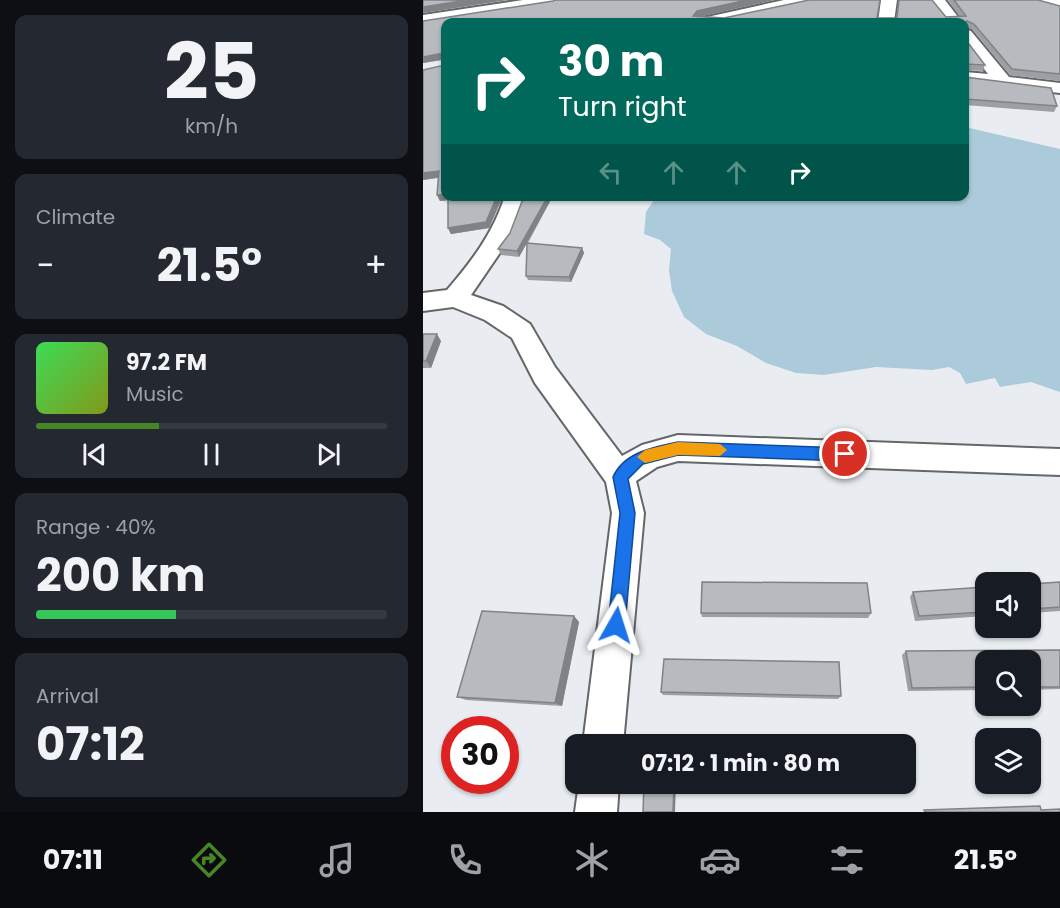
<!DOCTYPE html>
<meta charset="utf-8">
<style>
body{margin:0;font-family:Poppins,sans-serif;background:#242831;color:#f1f3f6;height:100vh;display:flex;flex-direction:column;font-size:22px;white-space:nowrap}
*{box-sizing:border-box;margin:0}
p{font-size:20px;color:#9ea1a6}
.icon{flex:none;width:33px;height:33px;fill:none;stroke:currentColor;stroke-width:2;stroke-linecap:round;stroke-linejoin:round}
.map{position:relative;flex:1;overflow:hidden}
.panel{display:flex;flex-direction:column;gap:15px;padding:15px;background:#0d0f14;width:423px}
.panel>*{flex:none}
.banner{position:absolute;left:18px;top:18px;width:528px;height:183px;border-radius:12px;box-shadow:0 2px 4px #0004;background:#00695c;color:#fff;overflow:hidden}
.controls{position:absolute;left:552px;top:572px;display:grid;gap:12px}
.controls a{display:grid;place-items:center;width:66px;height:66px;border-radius:12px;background:#171b24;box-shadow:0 2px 4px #0004;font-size:30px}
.speed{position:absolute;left:18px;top:716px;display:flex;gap:12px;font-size:30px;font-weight:700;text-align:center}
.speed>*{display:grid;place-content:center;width:78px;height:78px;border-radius:50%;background:#171b24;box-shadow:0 2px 4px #0004;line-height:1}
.speed .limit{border:9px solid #d22;background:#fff;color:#111}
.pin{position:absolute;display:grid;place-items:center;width:51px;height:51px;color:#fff;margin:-26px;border:3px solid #fff;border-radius:50%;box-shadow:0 2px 6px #0007}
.me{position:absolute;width:66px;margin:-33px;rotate:6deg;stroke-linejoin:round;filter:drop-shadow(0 0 4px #0008)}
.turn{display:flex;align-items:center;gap:21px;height:126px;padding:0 18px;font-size:27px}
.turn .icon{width:78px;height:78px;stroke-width:2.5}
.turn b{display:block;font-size:42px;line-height:51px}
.lanes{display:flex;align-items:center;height:57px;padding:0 18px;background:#0003;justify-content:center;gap:30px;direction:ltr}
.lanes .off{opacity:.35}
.big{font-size:45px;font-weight:700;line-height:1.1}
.panel .widget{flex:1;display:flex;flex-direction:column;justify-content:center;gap:9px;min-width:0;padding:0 21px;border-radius:12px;background:#242831}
.panel .dial{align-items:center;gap:0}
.dial b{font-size:78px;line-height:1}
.song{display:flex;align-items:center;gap:18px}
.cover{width:72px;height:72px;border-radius:9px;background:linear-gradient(135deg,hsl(130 70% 55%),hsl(70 70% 35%))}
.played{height:6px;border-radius:3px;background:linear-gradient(90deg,#468627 35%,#363941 35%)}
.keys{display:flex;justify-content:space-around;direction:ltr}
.heat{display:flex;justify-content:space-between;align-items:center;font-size:33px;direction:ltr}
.charge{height:9px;border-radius:4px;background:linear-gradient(90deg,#34c759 40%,#363941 0)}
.trip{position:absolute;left:142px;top:734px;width:351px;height:60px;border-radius:12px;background:#171b24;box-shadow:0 2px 4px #0004;font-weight:700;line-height:60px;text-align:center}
.tabs{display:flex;height:96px;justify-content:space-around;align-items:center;background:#090b0e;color:#9ea1a6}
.tabs .icon{width:42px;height:42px}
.tabs .current{color:#468627}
.tabs b{font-size:27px;color:#f1f3f6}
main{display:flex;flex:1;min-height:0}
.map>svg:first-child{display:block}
.water{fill:#abcbda}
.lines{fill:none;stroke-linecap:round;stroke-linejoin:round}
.street-casing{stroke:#64676a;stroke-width:4}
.street{fill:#fff;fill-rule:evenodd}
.wall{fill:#9da0a3}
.shaded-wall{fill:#808285}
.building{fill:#b7babe;stroke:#808285;stroke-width:1.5}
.route{fill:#1a73e8;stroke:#114b97;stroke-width:1.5}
.slow{fill:#f59e0b}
</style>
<main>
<section class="panel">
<div class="widget dial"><b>25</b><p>km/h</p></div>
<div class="widget"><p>Climate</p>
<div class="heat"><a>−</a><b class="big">21.5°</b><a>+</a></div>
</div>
<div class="widget">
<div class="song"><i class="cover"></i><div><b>97.2 FM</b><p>Music</p></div></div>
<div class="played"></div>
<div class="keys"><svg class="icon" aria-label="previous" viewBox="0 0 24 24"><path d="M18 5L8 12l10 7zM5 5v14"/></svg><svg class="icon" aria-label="pause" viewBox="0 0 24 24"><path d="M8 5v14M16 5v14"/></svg><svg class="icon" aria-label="next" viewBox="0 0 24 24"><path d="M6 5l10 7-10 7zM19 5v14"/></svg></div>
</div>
<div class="widget"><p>Range · 40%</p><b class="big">200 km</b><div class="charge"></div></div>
<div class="widget"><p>Arrival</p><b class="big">07:12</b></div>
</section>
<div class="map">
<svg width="637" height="812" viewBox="0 0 637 812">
<rect width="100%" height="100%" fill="#e9edf1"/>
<path class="water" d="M542,127L637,149V392L608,382L577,387L572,378L543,384L537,373L526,367L509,370L453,367L401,375L373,373L343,363L314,346L283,334L261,317L249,291L246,270L248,249L237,240L221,234L223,212L233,197L542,196Z"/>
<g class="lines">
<g class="street-casing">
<path id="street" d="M100,0H139L131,5L0,25V15Z
M361,0H391L388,3L301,22H273L275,19Z
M458,0H474L471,22H455Z
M506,0H522L539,22H523Z
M607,0H637V10L610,3Z
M542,29L548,31L586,77L637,83V93L542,82V72L565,74L542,44Z
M82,196H104L87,238L48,295L80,306L107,324L132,367L199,456L219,445L255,435L637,449V475L255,461L234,467L213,481L221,513L200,744H160L189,513L183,482L112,383L89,338L62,320L30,307L0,311V293L24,290C49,261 70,233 82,196Z
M156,783H196L194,812H152Z"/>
</g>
<use href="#street" class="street"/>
</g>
<path class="wall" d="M132,0H351L275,17L301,18L386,0H457L454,18H473L476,0H509L523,17H537L525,0H615L637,6V81L587,75L550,30L543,27L542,28V39L562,65L560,71L542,70V77L628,88L634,106L631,112L542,105V22H22V196H80L66,228L28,234L25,228V200L17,201L14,195L15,178L0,180V70L22,65L21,60L0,63V21L130,1Z
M101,196H130L105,243L159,248L161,253L148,282L105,280L103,276L104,243L96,257L78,255L75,249L87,233Z
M0,334L18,341L8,368H0Z
M637,582V611L608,613V584Z
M562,587V616L492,621L487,597L490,592Z
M278,613H448L445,618L279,617Z
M151,616L156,622L139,706L43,700L34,697Z
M637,650V689L608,690V660H562V690L485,691L479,655L483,651Z
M238,692L418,696L415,699L240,695Z"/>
<path class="shaded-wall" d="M44,0H85L0,13V7Z
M324,0H351L275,17L270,16L274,11Z
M21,53L22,59L0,63V57Z
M16,171L19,177L0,180V173Z
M22,194V196H26L28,200L17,201L14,195Z
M74,196H80L66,228L28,234L25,228Z
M125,196H130L96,257L94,251Z
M159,248L161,253L148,282L146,277Z
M14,334L18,341L8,368L3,361Z
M151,616L156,622L139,706L132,703Z
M251,783H253L252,812H250Z"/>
<path class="building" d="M0,0H44L0,7Z
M132,0H324L274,11L270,16L301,18L386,0H457L454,18H474L476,0H509L523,17L543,16L531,0H615L637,6V74L589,69L551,24L544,21L542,23L22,22V194L14,195L16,171L0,173V70L22,65L21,53L0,57V21L130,1Z
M542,25V39L562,65L542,64V77L628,88L634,106L542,99Z
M25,196H74L63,222L25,228Z
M101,196H125L94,251L75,249L87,233Z
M104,243L159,248L146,277L103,276Z
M0,334H14L3,361H0Z
M279,582L444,583L448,613H278Z
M637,582V607L608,609V584Z
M562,587V612L496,616L490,592Z
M59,611L151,616L132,703L34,697Z
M637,650V687H608V660H562V687L489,688L483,651Z
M241,659L416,662L418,696L238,692Z
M221,783H251L250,812H220Z
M617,806L618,810L637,809V812H502L501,810Z"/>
<path class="route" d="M255,442L422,448L429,454L422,461L255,455L220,464L205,479L212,513L202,625L199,631L193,634L187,631L185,625L197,513L190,477C201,452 231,447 255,442Z"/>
<path class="slow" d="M255,442L297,444L304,450L297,456L255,455L222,463L214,457L222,450Z"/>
</svg>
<div class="controls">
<a><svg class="icon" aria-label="sound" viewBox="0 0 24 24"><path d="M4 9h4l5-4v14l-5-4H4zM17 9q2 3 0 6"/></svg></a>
<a><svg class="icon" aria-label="search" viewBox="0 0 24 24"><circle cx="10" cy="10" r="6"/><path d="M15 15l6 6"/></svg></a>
<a><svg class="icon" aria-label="layers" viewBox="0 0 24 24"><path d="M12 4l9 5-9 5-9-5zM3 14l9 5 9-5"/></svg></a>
</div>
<div class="speed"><div class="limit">30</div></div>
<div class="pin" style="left:422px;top:454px;background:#d93025"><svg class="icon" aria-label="arrive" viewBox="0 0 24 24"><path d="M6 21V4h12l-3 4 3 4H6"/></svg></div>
<svg class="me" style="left:193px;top:625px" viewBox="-20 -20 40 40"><path d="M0-17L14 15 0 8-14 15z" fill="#1a73e8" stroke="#fff" stroke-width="4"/></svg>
<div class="trip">07:12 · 1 min · 80 m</div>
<div class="banner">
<div class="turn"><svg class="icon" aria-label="right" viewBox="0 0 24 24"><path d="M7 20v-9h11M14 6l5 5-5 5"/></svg><div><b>30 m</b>Turn right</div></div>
<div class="lanes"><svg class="icon off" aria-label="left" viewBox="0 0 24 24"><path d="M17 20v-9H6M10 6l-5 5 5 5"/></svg><svg class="icon off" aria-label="ahead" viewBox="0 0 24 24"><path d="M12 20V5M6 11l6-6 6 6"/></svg><svg class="icon off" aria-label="ahead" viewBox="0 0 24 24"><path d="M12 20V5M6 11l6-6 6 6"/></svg><svg class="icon" aria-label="right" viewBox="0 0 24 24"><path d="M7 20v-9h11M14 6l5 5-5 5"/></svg></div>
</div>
</div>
</main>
<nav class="tabs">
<b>07:11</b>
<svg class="icon current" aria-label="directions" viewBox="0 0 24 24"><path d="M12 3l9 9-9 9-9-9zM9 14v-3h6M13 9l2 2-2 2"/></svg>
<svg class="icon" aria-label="music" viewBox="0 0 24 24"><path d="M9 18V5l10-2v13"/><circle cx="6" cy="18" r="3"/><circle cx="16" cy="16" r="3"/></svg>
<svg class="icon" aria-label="phone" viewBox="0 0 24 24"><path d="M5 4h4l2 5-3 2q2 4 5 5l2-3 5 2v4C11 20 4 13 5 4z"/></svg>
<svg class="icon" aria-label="climate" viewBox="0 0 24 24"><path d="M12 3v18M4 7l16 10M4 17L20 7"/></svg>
<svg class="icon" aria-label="car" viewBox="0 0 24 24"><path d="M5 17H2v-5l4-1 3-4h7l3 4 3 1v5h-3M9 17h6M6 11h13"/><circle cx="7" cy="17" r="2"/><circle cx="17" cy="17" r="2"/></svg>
<svg class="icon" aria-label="filters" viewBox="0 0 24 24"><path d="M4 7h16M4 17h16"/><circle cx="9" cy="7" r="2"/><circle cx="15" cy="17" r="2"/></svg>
<b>21.5°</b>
</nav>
